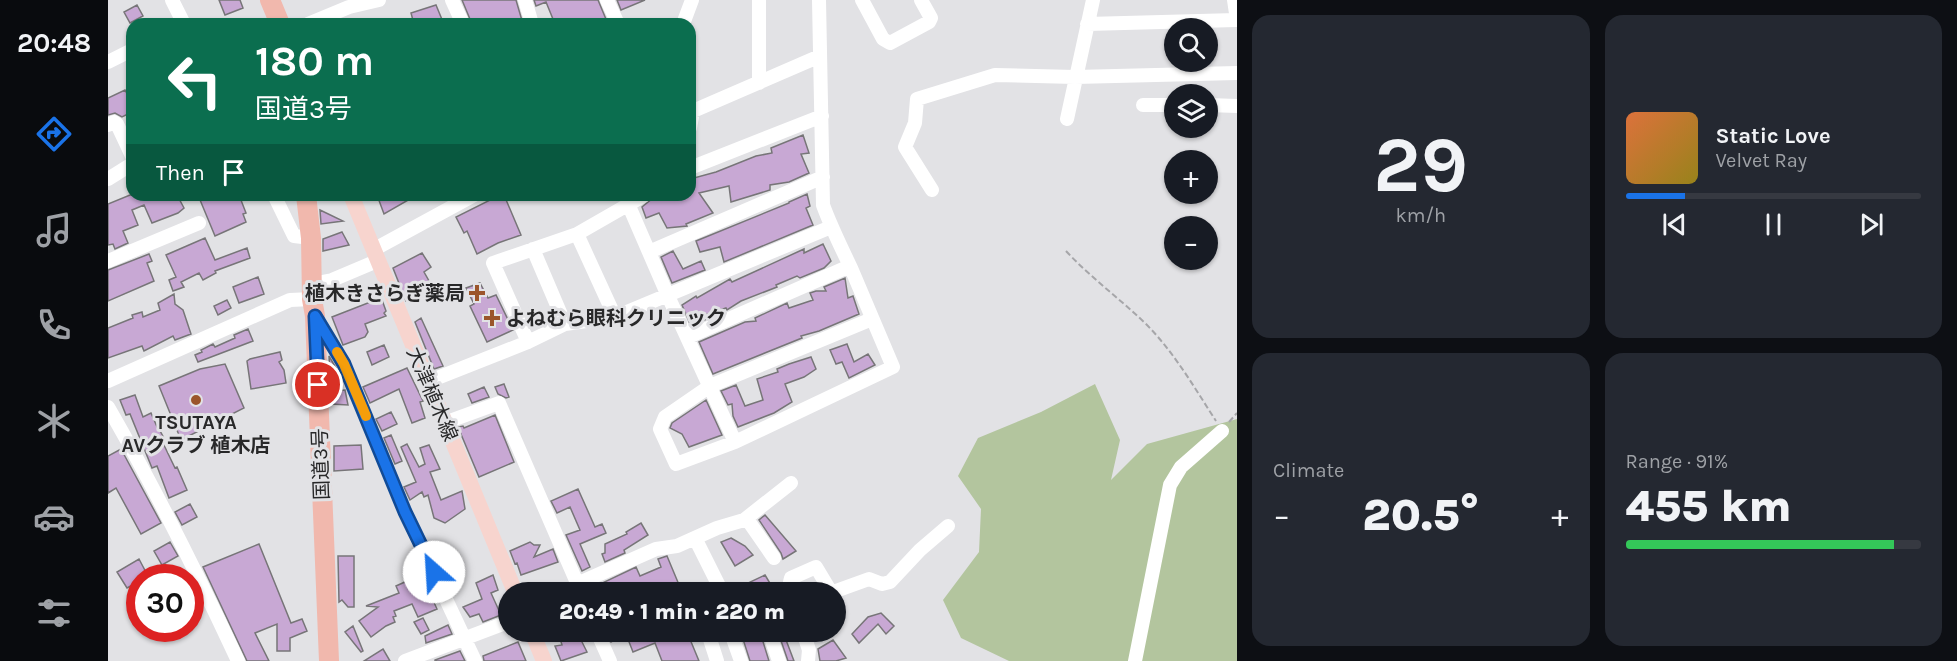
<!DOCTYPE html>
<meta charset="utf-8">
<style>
body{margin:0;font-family:Karla,"Noto Sans JP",sans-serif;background:#242831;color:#f1f3f6;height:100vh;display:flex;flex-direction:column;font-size:22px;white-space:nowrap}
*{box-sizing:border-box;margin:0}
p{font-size:20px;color:#9ea1a6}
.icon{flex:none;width:33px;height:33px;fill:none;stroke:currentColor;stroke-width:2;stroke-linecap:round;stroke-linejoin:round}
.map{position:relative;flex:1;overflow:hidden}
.drawer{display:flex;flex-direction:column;gap:15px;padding:15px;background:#0d0f14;width:720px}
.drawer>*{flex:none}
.hud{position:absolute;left:18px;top:18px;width:570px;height:183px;border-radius:18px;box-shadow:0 2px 4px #0004;background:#0b6e4f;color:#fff;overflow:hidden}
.fabs{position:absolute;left:1056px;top:18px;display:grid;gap:12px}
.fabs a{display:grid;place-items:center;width:54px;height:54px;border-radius:50%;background:#171b24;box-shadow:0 2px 4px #0004;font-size:30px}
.speed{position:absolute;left:18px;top:564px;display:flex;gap:12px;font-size:30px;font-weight:700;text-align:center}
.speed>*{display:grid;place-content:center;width:78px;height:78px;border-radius:50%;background:#171b24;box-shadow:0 2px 4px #0004;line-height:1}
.speed .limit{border:9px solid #d22;background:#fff;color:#111}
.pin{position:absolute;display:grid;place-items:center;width:51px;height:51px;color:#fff;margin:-26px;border:3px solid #fff;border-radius:50%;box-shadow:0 2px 6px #0007}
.me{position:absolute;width:66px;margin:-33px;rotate:334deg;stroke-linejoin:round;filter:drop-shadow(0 0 4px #0008)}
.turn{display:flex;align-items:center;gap:21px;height:126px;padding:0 30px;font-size:27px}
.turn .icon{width:78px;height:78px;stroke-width:2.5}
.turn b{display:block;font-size:42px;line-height:51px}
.then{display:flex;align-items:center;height:57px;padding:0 30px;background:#0003;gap:12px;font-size:22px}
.big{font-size:45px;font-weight:800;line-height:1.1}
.drawer .card{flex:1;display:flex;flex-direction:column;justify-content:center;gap:9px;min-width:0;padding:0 21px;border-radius:18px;background:#242831}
.drawer .dial{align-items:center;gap:0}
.dial b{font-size:78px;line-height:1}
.song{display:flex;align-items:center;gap:18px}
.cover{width:72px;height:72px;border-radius:9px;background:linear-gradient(135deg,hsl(20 70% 55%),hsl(50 70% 35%))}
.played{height:6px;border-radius:3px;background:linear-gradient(90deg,#1a73e8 20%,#363941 20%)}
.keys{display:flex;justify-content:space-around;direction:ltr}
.heat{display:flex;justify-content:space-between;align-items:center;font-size:33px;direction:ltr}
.charge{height:9px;border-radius:4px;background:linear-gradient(90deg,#34c759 91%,#363941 0)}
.drawer .tiles{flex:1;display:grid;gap:15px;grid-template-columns:repeat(2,1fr)}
.trip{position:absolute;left:390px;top:582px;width:348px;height:60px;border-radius:30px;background:#171b24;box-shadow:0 2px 4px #0004;font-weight:800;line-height:60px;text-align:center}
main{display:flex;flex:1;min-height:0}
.menu{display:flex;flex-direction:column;width:108px;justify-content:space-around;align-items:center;background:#090b0e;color:#9ea1a6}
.menu .icon{width:42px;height:42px}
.menu .current{color:#1a73e8}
.menu b{font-size:27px;color:#f1f3f6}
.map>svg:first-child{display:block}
.green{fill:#b3c59e}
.building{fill:#c8a8d4;stroke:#777578;stroke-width:1.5}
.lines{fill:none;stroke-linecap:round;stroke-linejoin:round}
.path{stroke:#a6a6a9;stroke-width:2;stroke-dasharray:6 3;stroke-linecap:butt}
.minor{stroke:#fff;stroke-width:14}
.major{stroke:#f7d4ce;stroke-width:16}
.highway{stroke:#f1b8ad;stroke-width:20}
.route-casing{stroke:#114b97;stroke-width:15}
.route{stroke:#1a73e8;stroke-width:10}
.slow{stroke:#f59e0b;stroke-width:10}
.poi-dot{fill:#9b552b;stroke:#e2e2e5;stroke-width:2}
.labels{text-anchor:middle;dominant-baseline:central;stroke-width:6;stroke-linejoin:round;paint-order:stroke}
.poi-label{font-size:20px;font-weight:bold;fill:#282829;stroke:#e2e2e5;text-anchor:end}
.street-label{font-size:20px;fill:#282829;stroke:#e2e2e5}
</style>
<main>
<nav class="menu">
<b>20:48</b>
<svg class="icon current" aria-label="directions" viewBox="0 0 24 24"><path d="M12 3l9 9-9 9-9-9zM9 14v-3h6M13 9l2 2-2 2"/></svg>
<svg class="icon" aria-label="music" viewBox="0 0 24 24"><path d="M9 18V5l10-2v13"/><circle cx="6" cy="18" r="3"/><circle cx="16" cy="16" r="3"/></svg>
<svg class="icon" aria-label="phone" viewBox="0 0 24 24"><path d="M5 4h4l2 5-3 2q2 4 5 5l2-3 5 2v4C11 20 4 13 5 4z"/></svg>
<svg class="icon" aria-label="climate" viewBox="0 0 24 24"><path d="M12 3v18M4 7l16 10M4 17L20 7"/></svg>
<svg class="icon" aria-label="car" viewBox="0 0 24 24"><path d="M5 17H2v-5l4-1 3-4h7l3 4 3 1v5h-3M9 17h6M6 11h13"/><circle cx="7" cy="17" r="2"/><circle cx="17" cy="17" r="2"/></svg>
<svg class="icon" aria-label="filters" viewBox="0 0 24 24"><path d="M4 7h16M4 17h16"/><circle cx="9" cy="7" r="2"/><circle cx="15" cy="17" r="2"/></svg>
</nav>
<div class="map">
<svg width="1129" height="661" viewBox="0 0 1129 661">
<rect width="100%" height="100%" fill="#e2e2e5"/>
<path class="green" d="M987,384L1012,440L1003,480L1039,444L1129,419V661H901L853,638L835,600L871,552L873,509L850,476L870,438L933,412Z"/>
<path class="building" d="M111,0H132L135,8L117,15Z
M354,0H408L415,24H364Z
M426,0H490L500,24H447L438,2L428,6Z
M509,0H537L513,10Z
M29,5L35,16L22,23L16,12Z
M328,5L335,22L320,24L318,21L306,24L303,13Z
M17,90L24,103V112L14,117L7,113L0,115V98Z
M695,135L701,153L693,154L701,173L681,182L662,185V190L623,202L621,186L591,193L605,213L578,224L579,226L559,228L551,213L538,218L534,207L545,198L551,195H582V179L608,172L648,156L664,153L663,148Z
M699,194L702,206L698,208L705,225L616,262L612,247L592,252L588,241L681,203V202Z
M22,195H69L76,208L70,213L44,223L36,205L24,210L30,225L15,231L20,243L7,249L5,244L0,245V204Z
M90,195H131L138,213L135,214L138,222L107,236Z
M269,195H309L276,214Z
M392,195H396L413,235L390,243L369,254L359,231L356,233L348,217Z
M212,210L235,221L213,224Z
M234,232L241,245L215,251V239Z
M97,238L107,260L139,248L142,258L107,271L108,273L95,280L91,273L73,282L76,287L65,291L61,280L68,277L58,255Z
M715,244L723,261L716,268L692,278L689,276L668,285L669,287L633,301L619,310L618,308L597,315L599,319L583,326L574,305L588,296L589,298L622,279L624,282L696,249V253Z
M565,251L575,269L593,261L597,270L564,283L553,257Z
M314,253L323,267L316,272L325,288L298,301L285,268Z
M41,254L44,261L39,263L46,281L0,301V270Z
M150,277L156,294L131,303L125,287Z
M737,278L740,298L745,296L751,314L711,331L693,336L694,338L605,374L591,342L637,322L648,321L647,318L679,303L681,308L705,300L702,293L708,291H718L716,287Z
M372,283L380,298L388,295L405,330L379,342L362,306L366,304L358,288Z
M66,294L67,304L75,310L83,334L67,340L65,336L36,351L34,346L0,358V328L25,318L24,315L34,312L35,317L52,310L50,303Z
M270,299L274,300L278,311L276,313L278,316L257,324L260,332L257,337L235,345L224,317Z
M119,300L123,308L110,315L106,306Z
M313,318L335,366L326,369L307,322Z
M140,329L145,341L90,362L87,355L94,352L93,350L105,344L107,347L127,338L126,335Z
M739,344L746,362L760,354L767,365L741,378L734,362L728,364L722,350Z
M276,345L281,357L264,365L259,352Z
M172,352L174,360L171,362L176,370L178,383L143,389L139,361L142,359Z
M221,356L228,368L229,371L222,373Z
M703,357L708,369L696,377L677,384L684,402L666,413L630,427L625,416L624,404L620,405L613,391L628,385L637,406L655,400L649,379L670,372L669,369L681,364Z
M117,364L136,408L73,440L51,386L92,369Z
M299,368L315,401L312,402L317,418L304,423L291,389L262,403L255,387Z
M396,384L401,397L398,398L390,394L387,387Z
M376,387L381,397L364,403L360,394Z
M237,390L240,405L223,404V391Z
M27,395L35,417L43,413L50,429H51L57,440L54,441L67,468L69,467L79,490L61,498L49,466L44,468L22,414L18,415L12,400Z
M598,400L614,435L581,447L574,434L562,428L564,423Z
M283,412L289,424L274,431L268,419Z
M387,415L406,462L371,477L350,427L355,426L356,428Z
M283,435L294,461L287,464L276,438Z
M299,444L311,467L317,464L312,448L321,445L332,469L322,472L333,500L354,491L357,509L337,523L326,518L320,495L316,497L314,492L302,500L296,487L308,482L293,447Z
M253,445L255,469L226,471V446Z
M13,449L53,523L33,534L8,488L0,493V456Z
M470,489L487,527L494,524L498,533L472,544L482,567L474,571L458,535L472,530L462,507L449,513L443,501Z
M82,504L89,517L74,525L67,512Z
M657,515L688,551L675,559L673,553L651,520Z
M533,523L540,535L516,550L517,553L497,562L494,554L497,553V544L519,534L518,532Z
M623,538L637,546L645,555L627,566L613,542Z
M62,542L70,556L54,565L46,551Z
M422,542L426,545H432L426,557L445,549L450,562L413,575L409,563L407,564L402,551Z
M151,544L183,623L194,619L199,631L182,638V651H169V624L147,633L161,661H139L95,567Z
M230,556H246V607H240L234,600L231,602Z
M559,556L574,592H493L490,585L528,567L532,576L553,567L550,559Z
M31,559L41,578H32V581L19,588L9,572Z
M385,575L390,590L383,593L393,615L375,622L371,614L362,617L355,607L374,599L368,583Z
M657,575L663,585L651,592H645L640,583Z
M308,577L318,601L324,598L329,609L310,617L304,604L286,611L288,616L285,617L287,622L278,626L263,637L251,621L270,607L258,606L291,593L288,586Z
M773,613L786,626L778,634L770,624L751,643L744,634L760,617Z
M315,618L321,630L313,634L306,622Z
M340,625L344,634L318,643L317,636Z
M245,626L255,651L253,652L237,632Z
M450,632H469L479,652L453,661L447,646L454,645Z
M499,632H559L560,635L570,632H579L591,661H554L547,643L525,652L518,634L503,642Z
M647,632H652L661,661H642L634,636Z
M670,632H675L686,661H680Z
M725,640L738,658L728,661H712L710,649Z
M410,642L418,661H376L375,656Z
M275,649L282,661H256Z
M352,651L357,661H327V660Z"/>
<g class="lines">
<path class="path" d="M958,251C983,278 1011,298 1037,323C1066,352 1086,387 1108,421
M1121,422L1129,413"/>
<path class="minor" d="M64,0L76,24
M344,0L355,24
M417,0L424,24
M499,0L510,24
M711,0L715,205C723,227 733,247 743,268C757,301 771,334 785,367L627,442L568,464L552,429L557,417L602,386L764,319
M754,0L775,39L782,43L821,22L823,18L813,0
M1126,0L1129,20
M200,24L241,7L271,0
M575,24L584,0
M979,24L1128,20
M0,62L24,50
M651,83V0
M1035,105H1066
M1100,105L1129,106
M959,119L985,0
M0,125L6,122L9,124L24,156
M582,128L585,111L712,56
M582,168L714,116
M0,179L24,164
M824,190L797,147L807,123L809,99L887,75L967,77L1129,73
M166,195L186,236L203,238
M521,206L560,296L627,442
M469,234L507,317
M425,249L457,324
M265,250L366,195
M541,252L715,177
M0,261L91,223
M204,284L224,280L269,261
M208,318L236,364L297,512L367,661
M580,337L742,266
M420,342L385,263L469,234L537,195
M0,381L182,300L204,299
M319,382L420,342L457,324L507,317L723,227
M0,407C48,490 90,575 130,661
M336,423L391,403L473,592
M639,519L666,558
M587,538L612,588
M469,584L548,549L569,546L609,528L636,520L683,483
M687,592L682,582L683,578L708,567L723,592
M725,592L761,579L774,584L782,582L812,550L840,526
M489,632L502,661
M625,632L624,636L633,661
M661,632L671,661
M695,632L701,650L700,661
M600,633L609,661
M297,661L400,622
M1027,661L1062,485L1073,467L1114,431"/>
<path class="major" d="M243,195L407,592
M424,632L436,661"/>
<path class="highway" d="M162,0L172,24
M198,195L203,238L204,299L207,316L221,661"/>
</g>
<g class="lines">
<g class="route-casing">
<path id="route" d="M210,385L207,316L236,364L297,512L326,572"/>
</g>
<use href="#route" class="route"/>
<path class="slow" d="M229,352L236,364L258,416"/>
</g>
<g class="poi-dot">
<path d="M366 284h6v6h6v6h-6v6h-6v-6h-6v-6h6z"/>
<path d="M381 309h6v6h6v6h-6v6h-6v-6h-6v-6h6z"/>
<circle cx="88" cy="400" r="6"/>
</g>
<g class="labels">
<g class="poi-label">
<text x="357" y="293">植木きさらぎ薬局</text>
<text x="398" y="318" text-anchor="start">よねむら眼科クリニック</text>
<text x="88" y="422" text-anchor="middle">TSUTAYA<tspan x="88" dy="23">AVクラブ 植木店</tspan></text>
</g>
<g class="street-label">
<text transform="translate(324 394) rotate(67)">大津植木線</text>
<text transform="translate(213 464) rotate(-92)">国道3号</text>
</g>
</g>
</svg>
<div class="fabs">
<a><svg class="icon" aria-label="search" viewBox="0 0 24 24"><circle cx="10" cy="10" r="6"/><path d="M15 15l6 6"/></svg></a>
<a><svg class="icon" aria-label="layers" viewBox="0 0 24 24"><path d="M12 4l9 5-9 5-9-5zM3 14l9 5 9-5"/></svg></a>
<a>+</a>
<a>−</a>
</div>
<div class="speed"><div class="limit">30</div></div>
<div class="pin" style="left:210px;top:385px;background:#d93025"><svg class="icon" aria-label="arrive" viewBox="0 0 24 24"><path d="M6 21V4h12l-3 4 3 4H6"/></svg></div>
<svg class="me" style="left:326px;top:572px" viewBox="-20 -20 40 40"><circle r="19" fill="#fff"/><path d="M0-13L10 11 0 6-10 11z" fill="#1a73e8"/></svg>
<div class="trip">20:49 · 1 min · 220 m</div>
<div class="hud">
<div class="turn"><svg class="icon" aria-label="left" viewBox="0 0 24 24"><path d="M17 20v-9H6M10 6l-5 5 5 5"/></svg><div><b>180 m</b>国道3号</div></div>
<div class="then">Then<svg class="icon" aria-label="arrive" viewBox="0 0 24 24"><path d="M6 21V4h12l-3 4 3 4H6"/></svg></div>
</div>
</div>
<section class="drawer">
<div class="tiles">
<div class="card dial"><b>29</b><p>km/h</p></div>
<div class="card">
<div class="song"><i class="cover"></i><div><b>Static Love</b><p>Velvet Ray</p></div></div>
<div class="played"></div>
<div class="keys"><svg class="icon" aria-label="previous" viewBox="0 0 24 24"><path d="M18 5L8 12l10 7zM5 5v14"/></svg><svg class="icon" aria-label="pause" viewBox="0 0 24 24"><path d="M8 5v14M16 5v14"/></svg><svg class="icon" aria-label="next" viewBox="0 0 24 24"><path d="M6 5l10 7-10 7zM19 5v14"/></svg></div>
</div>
<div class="card"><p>Climate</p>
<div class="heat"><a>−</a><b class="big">20.5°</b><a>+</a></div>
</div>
<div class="card"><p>Range · 91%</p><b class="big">455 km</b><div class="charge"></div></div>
</div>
</section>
</main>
